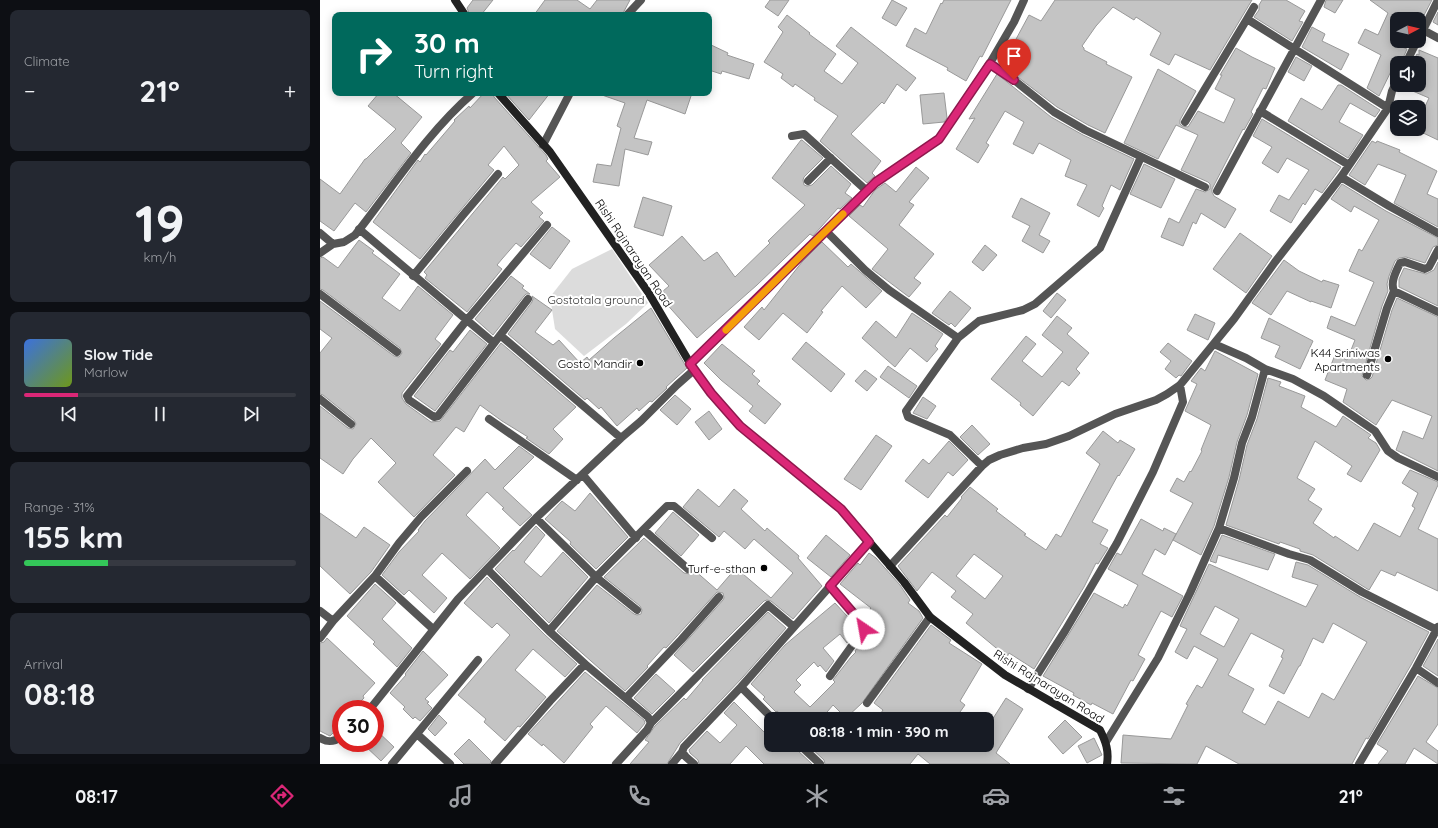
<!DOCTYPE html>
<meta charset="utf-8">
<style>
body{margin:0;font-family:Quicksand,sans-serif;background:#242831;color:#f1f3f6;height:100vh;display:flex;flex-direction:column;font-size:15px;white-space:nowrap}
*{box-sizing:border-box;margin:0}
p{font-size:13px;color:#9ea1a6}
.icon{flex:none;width:22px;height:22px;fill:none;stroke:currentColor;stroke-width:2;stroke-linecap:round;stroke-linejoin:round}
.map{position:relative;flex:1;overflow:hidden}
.sheet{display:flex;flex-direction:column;gap:10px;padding:10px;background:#0d0f14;width:320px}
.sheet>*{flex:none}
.top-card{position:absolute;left:12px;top:12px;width:380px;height:84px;border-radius:8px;box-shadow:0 2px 10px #0003;background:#00695c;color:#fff;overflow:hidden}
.needle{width:26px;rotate:83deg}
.controls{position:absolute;left:1070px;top:12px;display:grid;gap:8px}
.controls a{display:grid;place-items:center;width:36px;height:36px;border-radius:8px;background:#171b24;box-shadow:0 2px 10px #0003;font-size:20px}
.speed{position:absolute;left:12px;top:700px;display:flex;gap:8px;font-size:20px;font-weight:700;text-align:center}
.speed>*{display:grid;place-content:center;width:52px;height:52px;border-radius:50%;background:#171b24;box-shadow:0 2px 10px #0003;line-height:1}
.speed .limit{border:6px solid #d22;background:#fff;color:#111}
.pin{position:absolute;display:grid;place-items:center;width:34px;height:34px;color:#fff;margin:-41px -17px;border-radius:50% 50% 50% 0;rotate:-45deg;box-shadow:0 0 4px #0007}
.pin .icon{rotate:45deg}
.me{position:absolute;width:44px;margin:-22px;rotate:327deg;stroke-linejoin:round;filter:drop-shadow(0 0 3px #0008)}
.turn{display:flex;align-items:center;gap:14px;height:84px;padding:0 16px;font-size:18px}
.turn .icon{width:52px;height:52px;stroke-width:2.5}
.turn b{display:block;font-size:28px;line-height:34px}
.big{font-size:30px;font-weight:800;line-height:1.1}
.sheet .widget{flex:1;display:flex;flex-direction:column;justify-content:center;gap:6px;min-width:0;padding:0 14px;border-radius:8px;background:#242831}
.sheet .dial{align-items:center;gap:0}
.dial b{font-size:52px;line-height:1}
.song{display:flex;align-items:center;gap:12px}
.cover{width:48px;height:48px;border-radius:6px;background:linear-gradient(135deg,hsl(220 70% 55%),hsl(80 70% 35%))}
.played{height:4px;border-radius:2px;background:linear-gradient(90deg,#db2777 20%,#363941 20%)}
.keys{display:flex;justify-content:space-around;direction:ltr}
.heat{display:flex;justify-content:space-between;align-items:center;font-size:22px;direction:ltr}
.charge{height:6px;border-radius:3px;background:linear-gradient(90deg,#34c759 31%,#363941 0)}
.trip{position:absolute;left:444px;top:712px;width:230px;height:40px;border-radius:8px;background:#171b24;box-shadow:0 2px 10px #0003;font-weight:800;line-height:40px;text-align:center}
.tabs{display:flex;height:64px;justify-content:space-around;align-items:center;background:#090b0e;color:#9ea1a6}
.tabs .icon{width:28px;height:28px}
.tabs .active{color:#db2777}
.tabs b{font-size:18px;color:#f1f3f6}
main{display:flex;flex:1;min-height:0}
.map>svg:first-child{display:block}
.green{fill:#dcdcdc}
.building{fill:#c4c4c4;stroke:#999;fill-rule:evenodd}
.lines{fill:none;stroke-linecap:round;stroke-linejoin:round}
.minor{stroke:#555;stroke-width:8}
.secondary{stroke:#222;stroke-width:8}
.route-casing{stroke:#8e194d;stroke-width:10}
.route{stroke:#db2777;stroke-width:7}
.slow{stroke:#f59e0b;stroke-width:7}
.poi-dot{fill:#000;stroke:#fff;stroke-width:1.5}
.labels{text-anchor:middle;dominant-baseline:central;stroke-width:4;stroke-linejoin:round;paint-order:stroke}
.street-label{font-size:12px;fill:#000;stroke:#fff}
.park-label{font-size:12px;fill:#333;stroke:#fff}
.poi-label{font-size:12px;fill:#000;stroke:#fff;text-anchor:end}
</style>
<main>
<section class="sheet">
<div class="widget"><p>Climate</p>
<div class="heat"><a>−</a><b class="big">21°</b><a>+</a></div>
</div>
<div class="widget dial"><b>19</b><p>km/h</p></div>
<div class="widget">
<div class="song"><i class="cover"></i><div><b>Slow Tide</b><p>Marlow</p></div></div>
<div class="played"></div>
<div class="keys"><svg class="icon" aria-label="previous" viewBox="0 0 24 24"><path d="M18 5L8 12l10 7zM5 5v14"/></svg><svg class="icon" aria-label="pause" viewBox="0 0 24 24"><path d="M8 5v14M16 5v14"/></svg><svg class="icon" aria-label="next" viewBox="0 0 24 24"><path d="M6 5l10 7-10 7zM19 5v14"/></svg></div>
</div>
<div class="widget"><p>Range · 31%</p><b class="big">155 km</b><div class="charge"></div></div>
<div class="widget"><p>Arrival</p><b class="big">08:18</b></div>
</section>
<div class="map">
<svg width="1118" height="764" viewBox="0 0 1118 764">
<rect width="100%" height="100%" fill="#fff"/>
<path class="green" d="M292,249L328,303L306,324L264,356L235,329L230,297L252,269Z"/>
<path class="building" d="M153,0H173L161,15H150L147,8Z
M225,0H257L270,9L277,0H310L302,15H214Z
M450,0H469L458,16L445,7Z
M572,0L587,8L576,26L562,18Z
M624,0H691L662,57L660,56L646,81L627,70L628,68L586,46L595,28L606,34L621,3L622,4Z
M735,0H932L890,70L855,54L849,65L830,55L841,33L816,17L814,20L793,7L776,26L762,46L764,48V50L787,62L786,64L812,77L785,133L768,125L737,107L682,65L697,43L695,41L709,15L721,21Z
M942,0H966L985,11L979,21L983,22L972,41L934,17L939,10V5Z
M1006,0H1023L1015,13L1004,7Z
M1050,0H1112L1103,17L1101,16L1099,19H1077V33L1072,43L1087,49L1081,63H1075L1059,96L1047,88L1061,55L1038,43L1045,29L1058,35L1068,13Z
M1118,12V25L1113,22Z
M467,15L490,33L489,34L516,54L504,71L522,84L538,63L516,46L531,27L596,78L586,91L577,84L564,104L562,102L531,134L561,161L552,173L555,176L547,183L500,141L518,116L494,100L495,98L475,84L473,87L461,78L463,74L444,62L463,32L458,27Z
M992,27L1005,34L1002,41L1029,54L1021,70L982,47Z
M389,44L408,53L407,55L434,64L429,79L402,71L401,74L389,70Z
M916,48L932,57L955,68L946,89L943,88L931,112L933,114L924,130L923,129L892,189V192L894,196L916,209L905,228L881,213L876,224L873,222L863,246L841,237L849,218L859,223L876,189L885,192L890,189V184L888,182L861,170L878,135L856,125L838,159L804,143L838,69L876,91L860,120V124L862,126L868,127L878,111L904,123L915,99L895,89L902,75H900Z
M1099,50L1118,58V140L1099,131V119L1109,98L1081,86L1099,85V63H1092L1097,54L1099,55Z
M976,57L992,66L984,81L968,72Z
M677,74L731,117L763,135L814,159L800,190L791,185L782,206L784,208L779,217L757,205L767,185L745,176L751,160L719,143L713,154L693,144L704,122L685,111L666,143L669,145L658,163L636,149L655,118L649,119Z
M1018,85H1021L1060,110L1055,117L1030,103L1019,122L1043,135L1028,158L968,121L981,98L1002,110Z
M59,93H73L102,117L81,143L91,153L46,212L35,203L14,231L0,221V179L20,194L45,159H46L76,129L48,106Z
M164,93H173L174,97L226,155L228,159L226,161L240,177L211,202L223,213L219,217L224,221L201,247L196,243L182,259L177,265L182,269L147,312L105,278L107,275L104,272L183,177L185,179L199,165L184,146L168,165L174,170L100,259L53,222L98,160L100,162L105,154L106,155L135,121L134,120L149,106L150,108Z
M185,93H230L209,120Z
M282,93H372L365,114L327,100L314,138L332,142L328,155L305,149L299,186L273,182L277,164L291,166L301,128L297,126L305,103L282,95Z
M624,93L627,118L624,122L603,124L600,95Z
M942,119L1021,167L1002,193L995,189L985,205L983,203L971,223L950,211L959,195L969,200L989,170L967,158L958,173L942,163L952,147L933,136Z
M481,140H482L503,158L484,177L483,180L484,185L487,186L492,185L511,166L531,184L525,193L532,198L520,209L518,208L493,236L490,234L437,285L377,338L343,300L347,296L343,291L349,286L329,265L362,236L384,261L397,252L415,277L450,243L448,241L485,205L452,178Z
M1052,141L1056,143L1057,141L1080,150L1079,152L1117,171L1107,194L1118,199V227L1074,203L1086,175L1058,164L1045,185L1029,175Z
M824,164L855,179L841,208L810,194Z
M596,167L609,178L589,202L594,205L579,225L614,254L594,278L601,283L589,297L552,269L568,249L529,216L540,205L543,207L555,190L565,183L576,192Z
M1022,184L1066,211L1118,238V245L1113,247L1105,263L1086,257L1079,258L1075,261L1069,276L1067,284L1068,291L1062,306L1042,376L1046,380L1050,379L1052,377L1072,310L1077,298L1118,317V471L1076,450L1083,431L1103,439L1112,416L1072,400L1056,425L1023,402L1027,389L1005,380L1015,355L1027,360L1035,340L1007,328L1011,316L1035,326L1054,282L1029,271L1039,249L1042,251L1059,220L1034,206L1031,212L1011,199Z
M323,197L352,206L343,236L314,227Z
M701,198L730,213L719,235L730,241L723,253L702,241L710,226L692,217Z
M232,227L250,241L230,269L210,254Z
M920,233L952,256L926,293L893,269Z
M39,240L54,251L52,253L80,274L62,298L80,311L98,286L133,315L115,339L121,344L82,393V398L86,404L111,422L120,421L181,343L256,407L233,429L243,439L229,454L206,438L208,437L182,421L160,405L144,432L136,427L113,455L135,475L94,517L58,482L76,463L51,438L33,459L23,474L0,458V406L28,428L33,429L36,424L34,420L3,395L0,394V353L12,338L0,329V301L74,356L79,357L82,353L80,348L3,290L0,289V258L3,257L18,268Z
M502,242L528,267L531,264L562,291L546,308L522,286L501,311L503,312L487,333L463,313L439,340L424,327L442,307L444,310L482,262Z
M665,245L677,255L663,271L652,262Z
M964,260L979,271L1002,282L1003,280L1019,285L1011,308L991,301V302L967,291L951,315L932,303Z
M1118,262V306L1079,287V279L1084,268L1106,274L1114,270Z
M191,276L204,286L202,288L210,294H206L204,296L173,335L155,319Z
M630,291L651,308L635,327L631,323L629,325L612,313Z
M737,293L746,300L731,318L723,311Z
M212,296L232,310L215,332L233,345L239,340L260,363L267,357L269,360L294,338L331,308L367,368L346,387L347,388L332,402L330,401L319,411L317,408L297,426L281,407L279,409L267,398L265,400L188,334L212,302L213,299Z
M592,313L623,334L615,346L618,349L607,362L590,348L575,367L542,338L556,321L576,338Z
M875,314L895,323L888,340L867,330Z
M737,316L752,328L747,334L769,353L756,369L760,373L749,386L742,381L713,416L700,405L701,403L671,379L706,336L716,344L702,361L722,377L743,352L722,335Z
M949,318L993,341L980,369L955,357L960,346L941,338Z
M150,330L167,344L115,411L94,396L130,350L133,352Z
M486,342L525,374L511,392L472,359Z
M848,343L872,361L861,376L859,375L856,378L845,369L851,361L840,352Z
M402,344L435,371L432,374L440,381L437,384L461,404L445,424L429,411L433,406L401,380L384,363Z
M895,351L938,374L927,415L917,442L909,477L894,526L881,555L853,540L873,503L850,491L857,478L864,482L870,471L871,472L882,451L881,450L891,425L865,411L877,384L871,381L881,368L885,371Z
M568,366L597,386L589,398L560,377Z
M545,370L557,379L547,391L535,381Z
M948,378L961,382L959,386L985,396L981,407L1016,427L1023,416L1051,435L1048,438L1056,443L1060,450L1041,482L1027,474L1032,466L995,441L977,478L995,489L988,500L1002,509L993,523L1014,538L1015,536L1038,551L1054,523L1080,537L1095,508L1092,506L1098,493L1082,483L1090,470L1118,482V485L1098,529L1118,539V591L1077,572L1075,576L1061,570L1049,590L993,555L980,551V549L960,542L959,544L906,525L919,480L927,445L937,419Z
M355,395L371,409L357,425L340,410Z
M603,397L616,406L607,419L593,413Z
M389,411L402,429L389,440L375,422Z
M652,425L670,444L658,455L640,437Z
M783,431L798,443L800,440L815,449L799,476L798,475L772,522L788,530L780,544L788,548L778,564L776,563L764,587L714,669L689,653L687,657L646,623L653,614L631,597L636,591L612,572L597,591L578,566L625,515L627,517L642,498L641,497L650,487L678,509L676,511L706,534L704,535L726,550L736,534L741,537L780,464L766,453ZM654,554L683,576L665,599L636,576Z
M556,435L572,446L541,490L524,479Z
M629,441L648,460L633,476L628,472L608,498L585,481L603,459L609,464Z
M199,446L214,457L183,488L212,515L200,526L182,509L184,508L167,492L146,515L180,548L150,579L122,553L102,575L127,598L114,613L89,590L84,595L62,575L79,552L99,531L98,530L105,521L165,459L175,470Z
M378,489L399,507L414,489L428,501L421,509L445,531L447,528L479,556L478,558L502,586L473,619L451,601L447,600L444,601L373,672L354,655L403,600L404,598L403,593L397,592L346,648L344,647L327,666L328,667L305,691L237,631L277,585L314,614L317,615L321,614L322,610L320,606L284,577L324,538L364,573L370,574L373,569L397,590L416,568L451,598L473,573L434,539L425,549L404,531L399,537L363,507Z
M270,493L308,537L276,569L250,544L251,542L225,519L242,501L255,511Z
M353,512L379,535L361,556L335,533Z
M0,513L36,538L44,527L70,545L51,572L30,594L0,566Z
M821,519L843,531L844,528L856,534L845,555L835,549L822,574L863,596L852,617L841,611L818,655L825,659L813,681L811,680L793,714L772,703L771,705L753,695L754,693L723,676L774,593L803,608L805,604L807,606L818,585L788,569L797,553L801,555Z
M216,526L225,535L204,562L221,577L243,552L268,577L229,623L175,569L193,550L194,551Z
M506,535L530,555L511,577L487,558Z
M902,535L955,554L948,570L898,555L896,563L890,561Z
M549,553L556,558L580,585L590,600L588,603L599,611L603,618L542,703L526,718L513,705L502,718L503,719H466L457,711L456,712L443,699L445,697L431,684L465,645L515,603L538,628L527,643L520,634L503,648L514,661L506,672L500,665L498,667L494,662L476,680L481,685L474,692L490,707L515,682L513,680L531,657L536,652L535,651L549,632V627L544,617L551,608L520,584L538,563L540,565Z
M976,562L988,565L1040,597L1109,632L1091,665L1048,739L1046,738L1032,764H919L886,746L877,764L801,763L803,735L851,739L868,705L866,704L877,685L882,688L898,659L874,646L867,659L855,652L867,629L860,626L889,564L986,607L998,585L972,577ZM895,606L919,619L904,647L880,634ZM1013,623L1047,642L1014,700L1002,693L989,718L958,701L945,725L922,712L934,689L908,675L931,633L964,650L961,657L963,658L949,686L964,694L979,666H980L993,638L1003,643Z
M167,577L225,635L257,664L245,677L213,649L195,670L226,697L200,727L198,726L185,741L164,722L166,719L138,695L190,635L177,623L172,628L144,603Z
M55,584L76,603L62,619L92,648L77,667L53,644L55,642L27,616Z
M448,612L466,628L423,677L360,743L347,764H310L329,742L325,740L335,726L364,698L366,700L383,680H382Z
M611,625L631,640L629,643L662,664L640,701L645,705L635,719H557L563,710L554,703Z
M7,638L55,683L43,696L44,698L33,709H21V725L10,736L0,731V643L4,642Z
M1118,639V676L1103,666Z
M103,651L128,675L105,699L109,702L107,703L112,708L100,721L95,717L93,719L83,709L85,707L70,693L86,675L85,674Z
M265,672L324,720L325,723L317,733L286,706L270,724L273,727L244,763L223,744L222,746L208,734Z
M336,674L355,691L332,714L314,698Z
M1098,676L1118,688V724L1106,742L1118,751V764L1094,748L1085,764H1058L1068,751L1057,744Z
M686,698L703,709L676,753L690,764H610L598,754L590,764H505L504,760L488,745H667V728Z
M414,702L451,739V745H475L476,749L492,764H444L426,746L410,764H379L378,760L370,753L369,750L387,731L400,743L417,725L404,713Z
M119,715L127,723L115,736L108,729Z
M745,720L762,737L743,754L728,737Z
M55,729L74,747L61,761L42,743H55Z
M774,738L782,755L767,763L758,746Z
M149,739L171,761L170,764H144L134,754Z"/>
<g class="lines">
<path class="minor" d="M307,15L321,0
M927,19L934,7
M1103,30L1118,38
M1099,38L1118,0
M670,63L694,80L734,112L765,130L885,187
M1086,63L1097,41
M940,111L1029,165
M865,122L927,19L1068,108
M472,136L484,134L547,191
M223,145L250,93
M1021,177L1069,206L1118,233
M488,181L511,158
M897,191L1001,0
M39,229L174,343
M506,231L545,270L569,290L638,338L586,411L588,417L630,435L662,466
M0,233L13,244
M0,253L13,244L24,242L35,235C73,187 106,134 153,93
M93,276L143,215L178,174
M1074,291C1070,282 1076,272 1080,263L1085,262L1105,269L1109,267L1118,250
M0,294L77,352
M208,299L118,416L114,417L89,400L87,396L91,391L146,321L227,225
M180,335L301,438
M638,338L659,321L703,310L715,304L780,248L821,157
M894,344L926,358L945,369L973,379L1004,396L1055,431L1068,451L1078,458L1118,477
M370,364L556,182L619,139L670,63L694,22L704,0
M945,369L932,417L922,443L914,478L899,528L969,554L990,560L1042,592L1117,630
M1047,375L1067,308L1074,291L1118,312
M0,399L31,424
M169,419L257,480
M263,475L316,538
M216,518L276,577L229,631
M324,530L368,569
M570,566L662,466L669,460L680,455L703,448L726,444L749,436L795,414L836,400L847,394L860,385L914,319L955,262L1021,177L1068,108L1072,91L1077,81
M167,569L229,631L265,664L328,717L331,723L327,730L296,764
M55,576L113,629
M510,586L540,621L544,629L510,676
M317,610L276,577L347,506H354L392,538
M0,611L13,621L0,638
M13,621L55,576L79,543L101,517L147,471
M1096,668L1118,683
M421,687L453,719
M708,689L745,631L797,543L833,472L863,402L860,385
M306,698L361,640L399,597
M547,703L610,617
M50,709L138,599L216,518L301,438L321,421L357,385L374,370
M331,723L448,605L474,627
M97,734L130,764
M0,738C8,743 14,742 21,737
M786,742L838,658L870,593L899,528
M480,745L500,764
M72,764L158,660
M175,764L230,701L265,664
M352,764L362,752
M374,764L366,757L362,752L364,747L421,687L549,542
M1039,764L1096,668L1118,627"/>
<path class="secondary" d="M135,0L145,15
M178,93L230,152L328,292L374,370L391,393L420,426L521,509L584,582L610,617L685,675L780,730C786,742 789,751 787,764"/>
</g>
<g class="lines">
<g class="route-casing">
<path id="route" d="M544,629L540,621L510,586L549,542L521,509L420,426L391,393L370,364L556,182L619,139L670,64L694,80"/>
</g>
<use href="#route" class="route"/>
<path class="slow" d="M406,330L523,214"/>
</g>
<g class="poi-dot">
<circle cx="1068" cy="359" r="4"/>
<circle cx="320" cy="363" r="4"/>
<circle cx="444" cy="568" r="4"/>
</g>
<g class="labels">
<g class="street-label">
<text transform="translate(314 253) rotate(56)">Rishi Rajnarayan Road</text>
<text transform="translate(729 686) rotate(32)">Rishi Rajnarayan Road</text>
</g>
<g class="park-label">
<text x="276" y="299">Gostotala ground</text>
</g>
<g class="poi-label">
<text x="1060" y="352">K44 Sriniwas<tspan x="1060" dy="14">Apartments</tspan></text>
<text x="312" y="363">Gosto Mandir</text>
<text x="436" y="568">Turf-e-sthan</text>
</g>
</g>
</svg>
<div class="controls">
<a><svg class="needle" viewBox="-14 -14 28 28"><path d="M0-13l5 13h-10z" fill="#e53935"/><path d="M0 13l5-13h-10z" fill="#9ea1a6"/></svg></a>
<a><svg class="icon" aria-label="sound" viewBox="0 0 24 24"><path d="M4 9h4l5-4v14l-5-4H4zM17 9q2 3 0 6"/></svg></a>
<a><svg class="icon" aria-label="layers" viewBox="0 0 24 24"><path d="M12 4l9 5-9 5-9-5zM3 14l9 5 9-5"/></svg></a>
</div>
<div class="speed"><div class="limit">30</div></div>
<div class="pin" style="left:694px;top:80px;background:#d93025"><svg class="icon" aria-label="arrive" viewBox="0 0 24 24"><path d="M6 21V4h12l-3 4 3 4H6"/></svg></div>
<svg class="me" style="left:544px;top:629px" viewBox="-20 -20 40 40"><circle r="19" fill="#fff"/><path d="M0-13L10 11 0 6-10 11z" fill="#db2777"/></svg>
<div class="trip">08:18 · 1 min · 390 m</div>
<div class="top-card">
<div class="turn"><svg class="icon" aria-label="right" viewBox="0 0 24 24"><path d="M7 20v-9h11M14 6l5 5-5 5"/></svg><div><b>30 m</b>Turn right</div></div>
</div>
</div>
</main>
<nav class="tabs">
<b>08:17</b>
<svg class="icon active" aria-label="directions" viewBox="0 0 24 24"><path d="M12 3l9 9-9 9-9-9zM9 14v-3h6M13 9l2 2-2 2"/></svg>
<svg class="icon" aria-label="music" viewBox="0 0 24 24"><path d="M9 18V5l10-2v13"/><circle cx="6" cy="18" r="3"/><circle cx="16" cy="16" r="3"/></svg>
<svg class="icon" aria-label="phone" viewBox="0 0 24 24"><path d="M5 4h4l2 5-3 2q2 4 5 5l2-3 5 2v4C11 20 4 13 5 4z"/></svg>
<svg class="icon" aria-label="climate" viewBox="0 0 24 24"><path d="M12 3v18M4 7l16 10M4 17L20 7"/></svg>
<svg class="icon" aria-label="car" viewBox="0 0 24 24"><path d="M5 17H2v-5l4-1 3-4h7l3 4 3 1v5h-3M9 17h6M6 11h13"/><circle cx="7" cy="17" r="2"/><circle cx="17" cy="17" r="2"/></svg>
<svg class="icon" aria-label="filters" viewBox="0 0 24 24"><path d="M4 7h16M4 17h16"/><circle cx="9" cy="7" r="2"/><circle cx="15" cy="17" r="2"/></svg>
<b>21°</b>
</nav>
